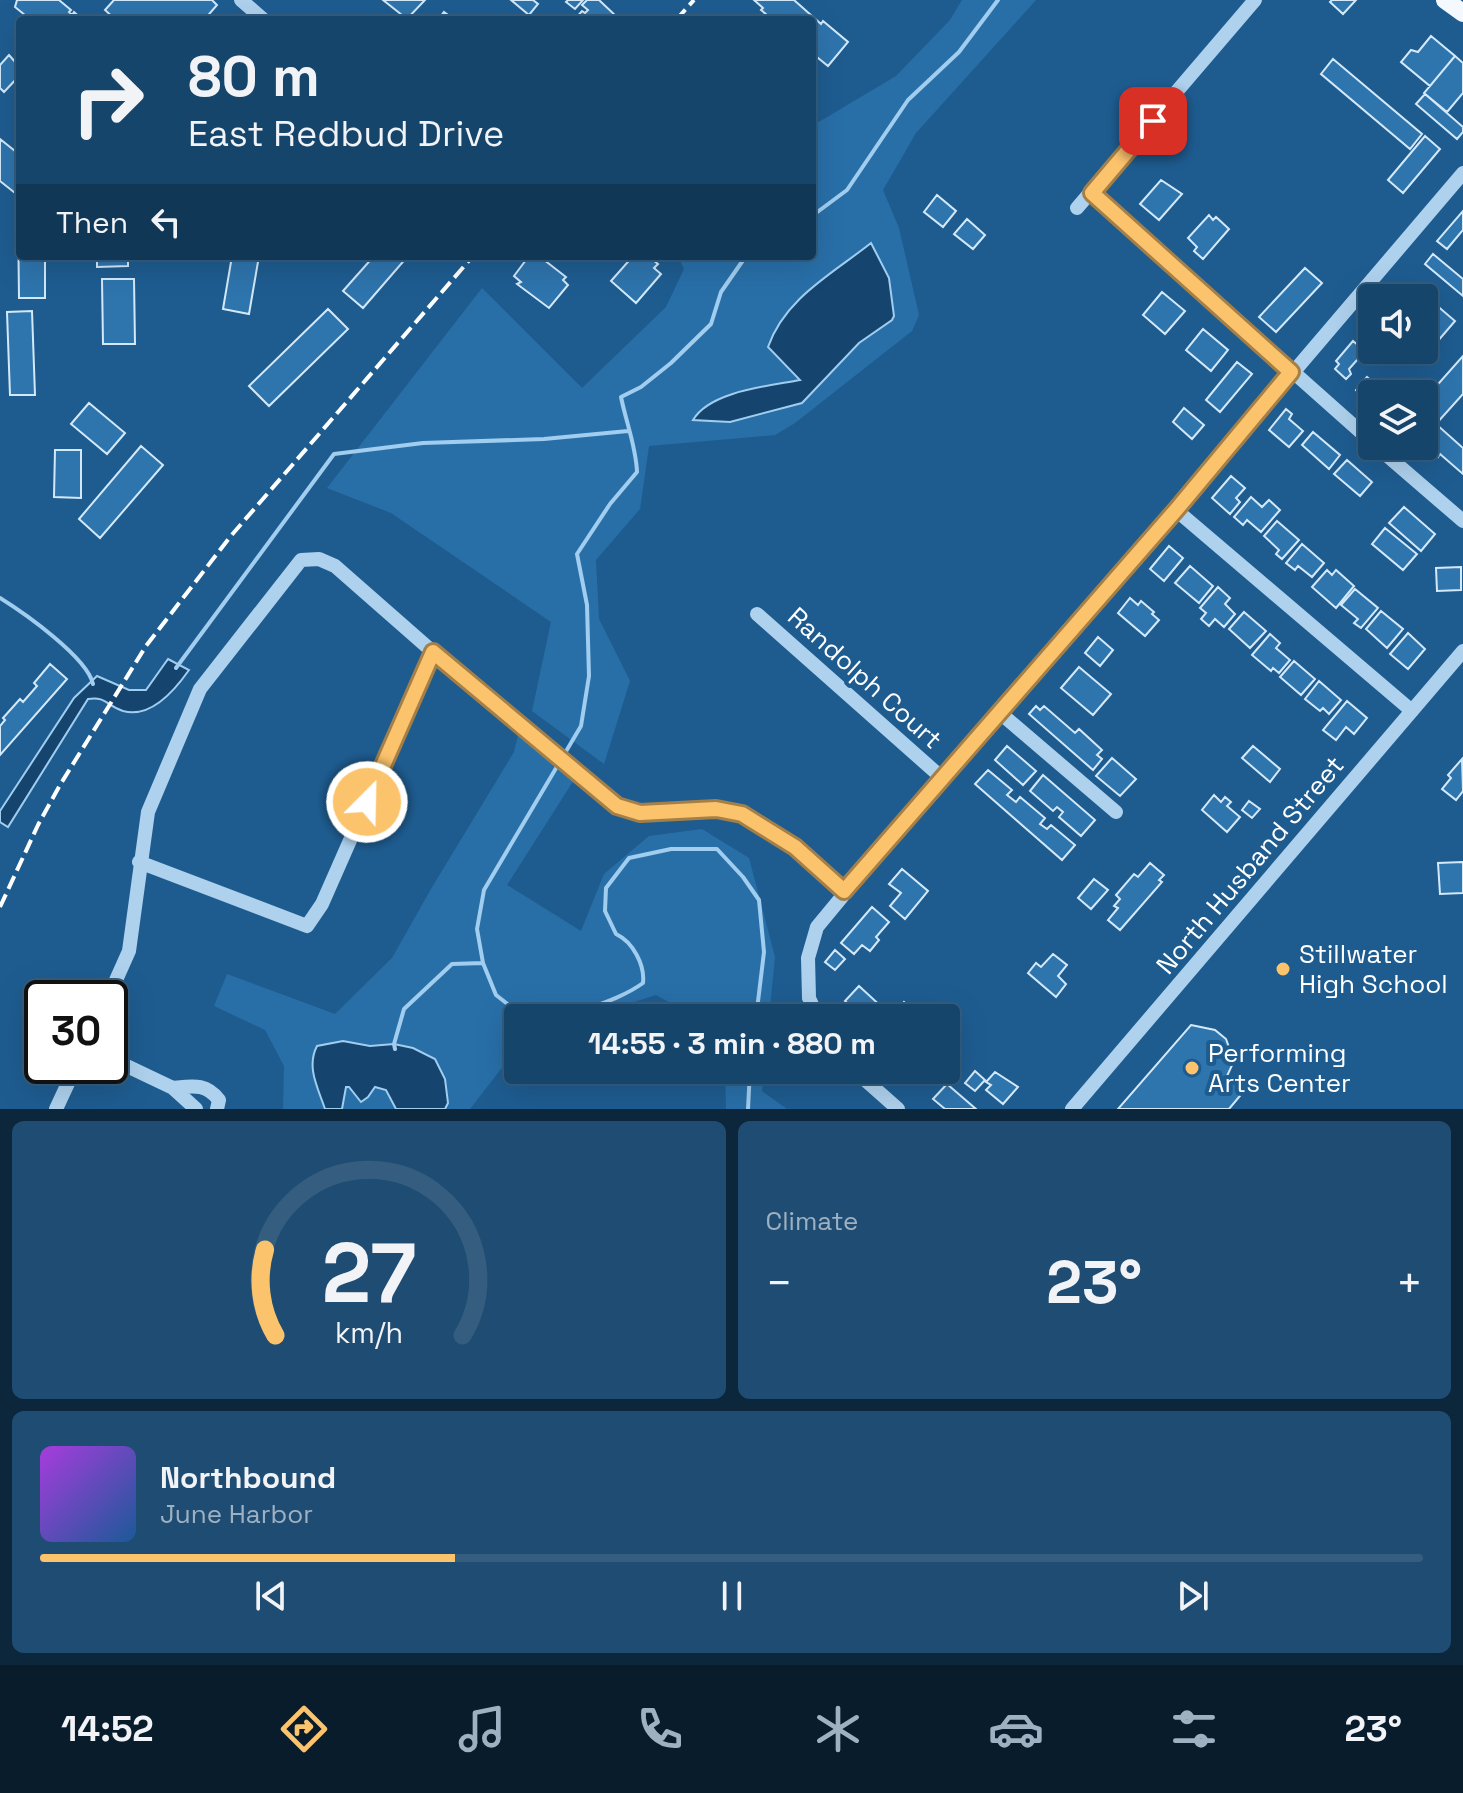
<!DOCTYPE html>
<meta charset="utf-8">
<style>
body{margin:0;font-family:"Space Grotesk",sans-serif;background:#1f4c72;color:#f1f3f6;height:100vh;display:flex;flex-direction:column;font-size:30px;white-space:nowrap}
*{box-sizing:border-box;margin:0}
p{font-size:26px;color:#9eb1c2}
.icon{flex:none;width:44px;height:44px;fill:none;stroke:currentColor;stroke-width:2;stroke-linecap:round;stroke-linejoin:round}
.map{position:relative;height:1109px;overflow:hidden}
.drawer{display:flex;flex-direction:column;gap:12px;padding:12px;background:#0c263b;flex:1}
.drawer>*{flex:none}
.guide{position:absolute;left:16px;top:16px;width:800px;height:244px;border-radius:8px;box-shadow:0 8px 32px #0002,0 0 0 2px #355d7f;background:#16456c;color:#f1f3f6;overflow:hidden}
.tools{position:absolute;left:1358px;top:284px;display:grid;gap:16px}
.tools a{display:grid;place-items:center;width:80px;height:80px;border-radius:8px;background:#16456c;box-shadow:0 8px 32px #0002,0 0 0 2px #355d7f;font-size:40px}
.speed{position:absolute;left:24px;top:980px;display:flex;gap:16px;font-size:40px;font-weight:700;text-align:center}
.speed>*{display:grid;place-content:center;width:104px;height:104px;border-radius:50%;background:#16456c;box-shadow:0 8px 32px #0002,0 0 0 2px #355d7f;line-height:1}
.speed .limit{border:4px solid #111;border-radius:12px;background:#fff;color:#111}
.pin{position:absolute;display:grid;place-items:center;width:68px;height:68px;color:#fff;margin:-34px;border-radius:16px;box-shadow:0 4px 12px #0006}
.me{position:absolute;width:88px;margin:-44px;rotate:23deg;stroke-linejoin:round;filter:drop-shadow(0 0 6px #0008)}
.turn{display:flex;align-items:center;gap:28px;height:168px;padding:0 40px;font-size:36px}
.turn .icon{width:104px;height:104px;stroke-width:2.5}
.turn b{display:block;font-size:56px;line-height:68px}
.then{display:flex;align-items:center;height:76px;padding:0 40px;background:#0003;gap:16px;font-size:30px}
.big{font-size:60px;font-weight:600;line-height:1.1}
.drawer .card{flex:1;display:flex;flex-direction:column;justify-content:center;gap:12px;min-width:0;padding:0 28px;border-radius:12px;background:#1f4c72}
.drawer .dial{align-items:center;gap:0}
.dial svg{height:208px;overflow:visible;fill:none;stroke:#355d7f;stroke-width:7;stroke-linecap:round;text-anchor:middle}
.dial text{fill:#f1f3f6;stroke:none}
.song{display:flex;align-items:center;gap:24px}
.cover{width:96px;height:96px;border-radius:12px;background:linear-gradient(135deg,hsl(280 70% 55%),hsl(210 70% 35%))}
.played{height:8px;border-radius:4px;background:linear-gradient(90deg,#fcc36d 30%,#355d7f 30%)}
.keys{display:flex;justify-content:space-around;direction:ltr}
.heat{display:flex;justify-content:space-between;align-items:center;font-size:44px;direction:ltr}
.drawer .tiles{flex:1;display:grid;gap:12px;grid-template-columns:1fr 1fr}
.card:last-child{grid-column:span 2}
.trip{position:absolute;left:504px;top:1004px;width:456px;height:80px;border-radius:8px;background:#16456c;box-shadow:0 8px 32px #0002,0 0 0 2px #355d7f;font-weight:600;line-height:80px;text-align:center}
.tabs{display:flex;height:128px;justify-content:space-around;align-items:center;background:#091c2b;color:#9eb1c2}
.tabs .icon{width:56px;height:56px}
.tabs .selected{color:#fcc36d}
.tabs b{font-size:36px;color:#f1f3f6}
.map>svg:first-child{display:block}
.green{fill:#286fa8}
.water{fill:#15456e;stroke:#a1cdef;stroke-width:2}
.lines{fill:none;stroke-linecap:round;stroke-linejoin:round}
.stream{stroke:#a1cdef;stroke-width:4}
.building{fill:#2e74ad;stroke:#d3e9f9;stroke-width:2}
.minor{stroke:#aed1ed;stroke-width:14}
.major{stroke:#f4f9ff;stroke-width:18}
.rail{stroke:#fff;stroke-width:4;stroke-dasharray:14 6;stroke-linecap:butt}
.route-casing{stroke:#a47f47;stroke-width:20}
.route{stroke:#fcc36d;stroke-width:14}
.poi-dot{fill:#fcc36d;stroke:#1e5c90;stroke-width:3}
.labels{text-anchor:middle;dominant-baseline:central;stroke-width:8;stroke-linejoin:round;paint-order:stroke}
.street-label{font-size:26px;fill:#fff;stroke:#1e5c90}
.poi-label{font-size:26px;fill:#fff;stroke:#1e5c90;text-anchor:start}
</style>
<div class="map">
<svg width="1463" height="1109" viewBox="0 0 1463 1109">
<rect width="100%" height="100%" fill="#1e5c90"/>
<path class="green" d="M962,0H1036L916,133L883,190L899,228L919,315L912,331L795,423L775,435L649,446L640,509L596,560L599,619L630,681L604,764L532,711L551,622L391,513L327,488L482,288L582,388L666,307L684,269L678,256H812V126L896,76L950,20Z
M518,735L574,780L507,885L581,931L604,874L649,836L702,829L749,858L775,957L769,1018H697L656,995L584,1018H518V1047L470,1109H283L284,1066L265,1030L214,1006L227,974L335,1014L392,958L431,889L514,752Z
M725,1070H764L762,1091L787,1109H726Z"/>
<path class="water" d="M871,243L889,278L894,316L892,320L859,343L802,403L730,422L693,420C710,391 769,386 800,380L768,347C785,298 832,274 871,243Z
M168,659L189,670C175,690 151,719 123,711C107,706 106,696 88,699L8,827L0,822V811L74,698L97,676L129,690H146Z
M343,1041L370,1046L394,1044L413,1048L435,1059L445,1079L448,1103L445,1109H396L386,1090L375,1087L368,1097L361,1102L349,1087H346L342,1109H325C318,1088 306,1067 317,1046Z"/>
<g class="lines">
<path class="stream" d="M812,216L847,190L908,100L959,52L998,0
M0,598C24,613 87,657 93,684
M176,668L334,454L423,443L544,439L628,431
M532,1018L510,1006L496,995L483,963L477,929L484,890L581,726L589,676L587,605L577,554L610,504L637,472C636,446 626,422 621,397L641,387L671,363L711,324L721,292L746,256
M564,1018C590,1007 621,999 643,983C645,965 633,942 616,934L605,911L606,888L629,858L671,849H717L743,877L759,900L764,952L756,1018
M395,1049L394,1044L404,1009L452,964L483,963
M748,1109L750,1070"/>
</g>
<path class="building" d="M17,0H59L71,10L69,12L72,15L74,12L83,20H36L33,17L31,20L15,7Z
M114,0H212L217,5L204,20H116L105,10Z
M383,0H425L407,19Z
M511,0H533L538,4L529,15Z
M568,0H583L575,9L566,2Z
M587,0H599L617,17L614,20H574L582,11L585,13L588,10L582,5Z
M754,0H794L821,24L823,21L848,42L828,66L812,53V20H773L761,10L763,8Z
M1332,0H1356L1343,14L1330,2Z
M444,12L455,20H438Z
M1431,36L1455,56L1430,86L1401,62L1411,50L1418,52Z
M9,55L16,63L20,59V75L4,92L0,88V65Z
M1455,56L1463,63V93L1447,112L1424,93Z
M1333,59L1422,134L1410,149L1321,74Z
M1425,94L1463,127V132L1457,139L1416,104Z
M1425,136L1440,149L1403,193L1388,180Z
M0,139L20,155V197L0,181Z
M1161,180L1182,194L1159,220L1140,204Z
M937,195L956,211L943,227L924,212Z
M1463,211V230L1447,249L1437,241Z
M18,214H20V256H45V298H19Z
M1209,215L1213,220L1216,217L1229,229L1203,259L1194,251L1197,247L1188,238Z
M967,219L985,235L973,249L954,234Z
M1433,254L1463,279V296L1425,264Z
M97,256H128V266L97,267Z
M232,256H259L249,314L223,309Z
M276,256H303V261L276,260Z
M374,256H408L363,308L343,291Z
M529,256L532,259L534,256H539L566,277L563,280L568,285L549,308L517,284L521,282L514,276Z
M633,256L643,258L648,256L658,264L654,268L661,274L636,303L611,281Z
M1305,268L1322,283L1276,332L1259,317Z
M102,279H134L135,344H103Z
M1414,286L1455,321L1425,356L1418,350H1424V298H1394L1398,293L1403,298Z
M1162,292L1185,311L1165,334L1143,315Z
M328,309L348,329L269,406L249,386Z
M32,311L35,395H10L7,312Z
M1203,329L1228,350L1211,371L1186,350Z
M1353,341L1365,351L1349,369L1351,374L1346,379L1335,369L1339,364L1336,361Z
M1463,356V394L1436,424L1463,448V474L1440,454L1438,457L1424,444V400Z
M1237,362L1252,374L1220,412L1206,400Z
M1367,377L1385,392L1388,389L1394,394H1372V403L1356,390Z
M89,403L125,433L107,454L71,424Z
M1184,408L1204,425L1192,439L1173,422Z
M1286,409L1292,414L1289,419L1303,431L1289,447L1269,430Z
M1313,432L1340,455L1329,469L1302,445Z
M141,446L163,465L100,538L79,519Z
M55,450H81V498L54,497Z
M1347,460L1372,482L1360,496L1334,474Z
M1231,476L1245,488L1236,498L1240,502L1230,514L1212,498Z
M1251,497L1262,507L1269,500L1280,510L1261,532L1247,520L1243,525L1234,517Z
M1404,507L1435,534L1421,551L1389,523Z
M1277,521L1299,540L1282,559L1276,554L1279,550L1264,536Z
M1385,528L1417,554L1403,570L1372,544Z
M1302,544L1324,563L1312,577L1298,566L1295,570L1286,563Z
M1169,546L1183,558L1164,581L1150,569Z
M1190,566L1213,586L1199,603L1175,583Z
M1461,567V590L1437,591L1436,568Z
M1327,570L1332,575L1336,570L1354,586L1336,608L1312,587Z
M1218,587L1230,598L1225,604L1235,614L1224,627L1215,619L1209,626L1201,619L1206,613L1200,608Z
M1355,589L1378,608L1361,628L1354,623L1358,619L1341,605Z
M1130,598L1138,605L1141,601L1154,612L1152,614L1159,620L1145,636L1118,613Z
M1381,611L1403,629L1387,648L1366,629Z
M1244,612L1266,631L1250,648L1229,629Z
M1408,633L1425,649L1408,669L1390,654Z
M1270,634L1280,643L1276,648L1290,660L1279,673L1273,668L1271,671L1252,655Z
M1098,637L1113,650L1100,666L1085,653Z
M1294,661L1315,679L1301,695L1280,677Z
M50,664L67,679L0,755V726L5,720L3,718L20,699L23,702L37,686L34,683Z
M1079,667L1111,694L1093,715L1061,688Z
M1319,681L1341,700L1329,714L1323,708L1320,711L1305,699Z
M1347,701L1367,718L1354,734L1346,727L1336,740L1323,730Z
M1036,706L1040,710L1044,706L1075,733L1079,729L1102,750L1097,755L1102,759L1093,770L1029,714Z
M1007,746L1036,771L1023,785L995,760Z
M1253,746L1280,769L1270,782L1242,758Z
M1112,758L1136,779L1120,796L1096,776Z
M1462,759L1463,791L1456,800L1442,789L1451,778L1448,775Z
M988,770L1012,790L1007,795L1016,802L1020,797L1045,818L1040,824L1047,829L1051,825L1075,845L1062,860L975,784Z
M1043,775L1095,820L1081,836L1059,817L1063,812L1057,807L1053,811L1030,791Z
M1214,795L1221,802L1225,797L1231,802L1227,806L1240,817L1227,832L1202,810Z
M1249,801L1260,809L1252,818L1242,810Z
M1463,862V893L1440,894L1438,863Z
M1150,863L1164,875L1159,880L1162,882L1120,930L1108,920L1118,908L1114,906L1120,899L1116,895L1134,874L1138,877Z
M902,869L928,891L905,919L890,906L901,893L889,884Z
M1094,879L1108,890L1091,909L1078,898Z
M872,907L889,922L876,937L879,940L870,951L862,945L854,954L841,943Z
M835,950L845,959L835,970L825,962Z
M1053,954L1067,965L1058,976L1066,984L1056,997L1028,973L1036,963L1041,967Z
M859,986L884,1009L876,1018H854L858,1013L845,1001Z
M904,1002L923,1018H891Z
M1191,1025L1215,1030L1226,1039L1234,1061L1227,1076L1244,1091L1229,1109H1118Z
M975,1071L985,1080L975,1091L965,1083Z
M995,1072L1018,1087L1003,1104L986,1090L991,1085L986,1082Z
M947,1084L976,1109H945L933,1099Z"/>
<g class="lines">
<path class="minor" d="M241,0L264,20
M1092,193L1372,442
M1077,208L1255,0
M1376,446L1463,521
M1176,510L1412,711
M757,614L941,777
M999,712L1116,812
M139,862L307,926L322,904L433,652
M108,998L129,951L148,812L200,689L301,560L319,559L335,566L433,652L617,806L640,813L716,809L742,814L795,847L844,891
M818,1018L809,998L808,958L817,927L941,777L1176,510L1463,173
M110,1058L173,1088L196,1109
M854,1070L898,1109
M173,1088C193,1086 206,1083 219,1100L217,1109
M56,1109L76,1066
M1072,1109L1463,651"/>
<path class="major" d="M1445,0L1463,13"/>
<path class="rail" d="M676,20L694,0
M0,907L38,825L60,785L146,646L230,537L473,256"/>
</g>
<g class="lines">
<g class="route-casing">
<path id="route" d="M367,802L433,652L617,806L640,813L716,809L742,814L795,847L844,891L1176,510L1291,372L1092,193L1153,121"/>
</g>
<use href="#route" class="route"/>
</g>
<g class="poi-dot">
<circle cx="1283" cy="969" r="8"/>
<circle cx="1192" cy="1068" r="8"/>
</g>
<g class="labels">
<g class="street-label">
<text transform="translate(865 678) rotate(42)">Randolph Court</text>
<text transform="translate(1250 865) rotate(-50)">North Husband Street</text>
</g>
<g class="poi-label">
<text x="1299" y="954">Stillwater<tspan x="1299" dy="30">High School</tspan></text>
<text x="1208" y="1053">Performing<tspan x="1208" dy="30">Arts Center</tspan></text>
</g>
</g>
</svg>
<div class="tools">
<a><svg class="icon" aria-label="sound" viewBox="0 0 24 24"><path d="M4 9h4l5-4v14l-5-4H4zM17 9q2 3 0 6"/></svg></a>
<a><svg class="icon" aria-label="layers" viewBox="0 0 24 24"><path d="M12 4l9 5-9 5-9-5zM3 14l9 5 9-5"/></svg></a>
</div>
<div class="speed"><div class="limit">30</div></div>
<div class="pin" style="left:1153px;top:121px;background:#d93025"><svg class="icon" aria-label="arrive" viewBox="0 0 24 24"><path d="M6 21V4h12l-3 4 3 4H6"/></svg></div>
<svg class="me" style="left:367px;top:802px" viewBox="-20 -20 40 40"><circle r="17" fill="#fcc36d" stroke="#fff" stroke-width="3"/><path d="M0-11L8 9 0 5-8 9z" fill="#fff"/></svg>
<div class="trip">14:55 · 3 min · 880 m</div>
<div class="guide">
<div class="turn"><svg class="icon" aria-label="right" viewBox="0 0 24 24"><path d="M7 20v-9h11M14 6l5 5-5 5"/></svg><div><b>80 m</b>East Redbud Drive</div></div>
<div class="then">Then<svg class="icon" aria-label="left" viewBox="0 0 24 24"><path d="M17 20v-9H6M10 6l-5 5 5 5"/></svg></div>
</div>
</div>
<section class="drawer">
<div class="tiles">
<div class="card dial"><svg viewBox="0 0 100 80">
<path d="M14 69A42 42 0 1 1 86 69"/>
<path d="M14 69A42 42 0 0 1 10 36" stroke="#fcc36d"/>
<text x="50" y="56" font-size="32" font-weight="700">27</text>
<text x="50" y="72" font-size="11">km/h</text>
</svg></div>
<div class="card"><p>Climate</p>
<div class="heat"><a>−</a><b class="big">23°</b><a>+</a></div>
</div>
<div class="card">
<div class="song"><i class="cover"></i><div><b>Northbound</b><p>June Harbor</p></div></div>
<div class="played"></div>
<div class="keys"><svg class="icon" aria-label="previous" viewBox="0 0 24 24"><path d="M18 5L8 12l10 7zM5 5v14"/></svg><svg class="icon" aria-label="pause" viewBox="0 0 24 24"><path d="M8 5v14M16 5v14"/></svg><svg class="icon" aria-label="next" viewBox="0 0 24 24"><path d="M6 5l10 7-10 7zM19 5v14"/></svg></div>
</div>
</div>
</section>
<nav class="tabs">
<b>14:52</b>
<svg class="icon selected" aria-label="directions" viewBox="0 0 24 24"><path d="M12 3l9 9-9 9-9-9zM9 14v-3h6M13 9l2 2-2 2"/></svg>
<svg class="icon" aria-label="music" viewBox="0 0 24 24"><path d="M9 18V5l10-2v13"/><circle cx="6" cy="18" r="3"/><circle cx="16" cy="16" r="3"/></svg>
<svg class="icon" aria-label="phone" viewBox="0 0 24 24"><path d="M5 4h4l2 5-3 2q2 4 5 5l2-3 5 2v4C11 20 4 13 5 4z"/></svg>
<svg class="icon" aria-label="climate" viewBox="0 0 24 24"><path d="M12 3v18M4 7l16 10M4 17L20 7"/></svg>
<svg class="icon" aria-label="car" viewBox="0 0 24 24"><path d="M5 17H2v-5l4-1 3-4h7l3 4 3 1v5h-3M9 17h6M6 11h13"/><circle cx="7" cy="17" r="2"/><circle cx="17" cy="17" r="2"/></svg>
<svg class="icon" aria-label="filters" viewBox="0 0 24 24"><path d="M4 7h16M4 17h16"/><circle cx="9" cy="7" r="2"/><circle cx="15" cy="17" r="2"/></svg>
<b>23°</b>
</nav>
